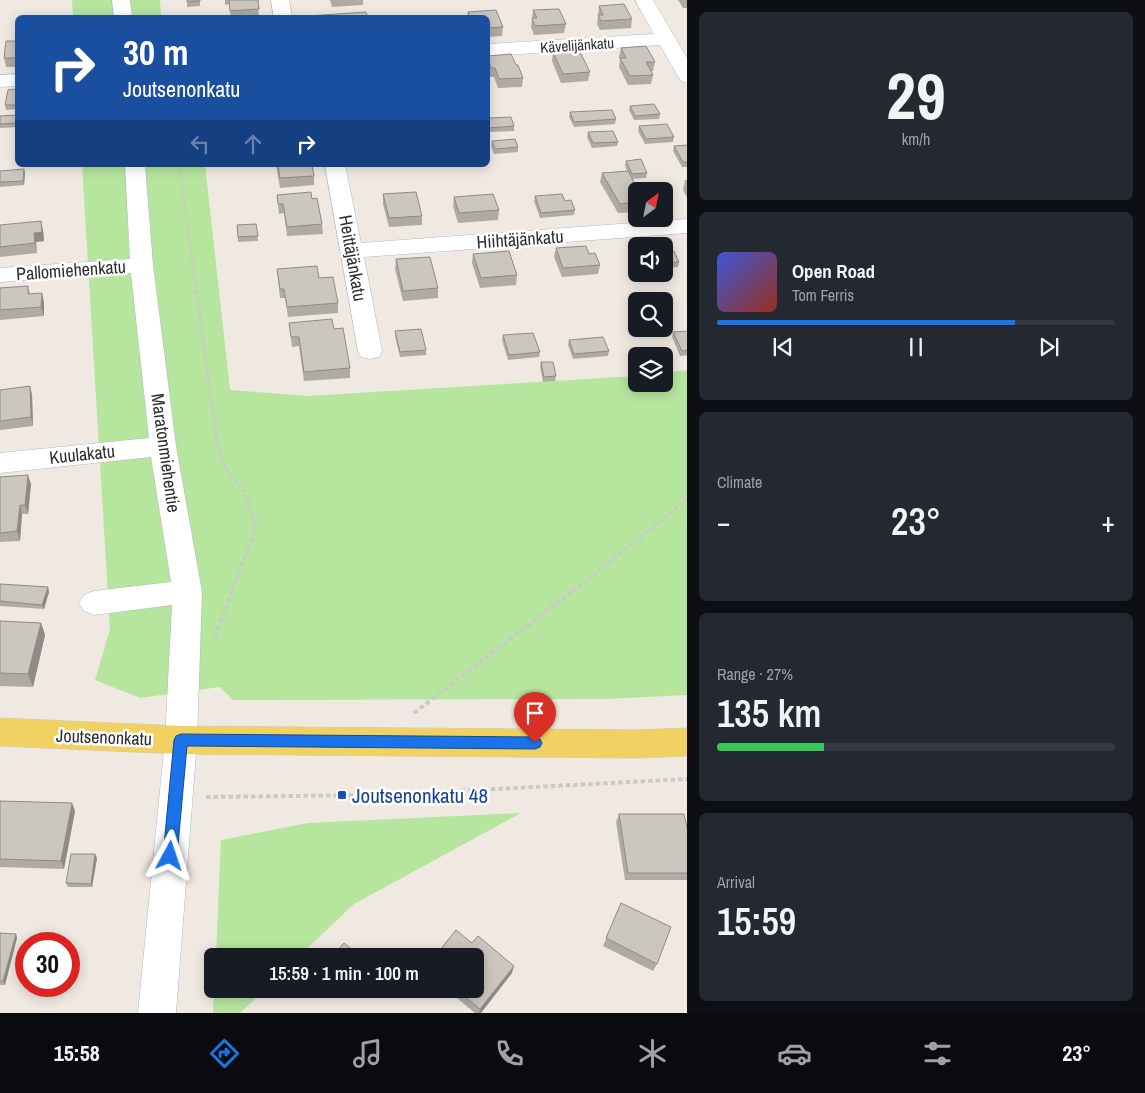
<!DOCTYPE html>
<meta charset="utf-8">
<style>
body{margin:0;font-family:"Archivo Narrow",sans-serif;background:#242831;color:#f1f3f6;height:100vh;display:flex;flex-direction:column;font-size:19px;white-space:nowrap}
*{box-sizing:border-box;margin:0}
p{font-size:16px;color:#9ea1a6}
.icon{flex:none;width:28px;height:28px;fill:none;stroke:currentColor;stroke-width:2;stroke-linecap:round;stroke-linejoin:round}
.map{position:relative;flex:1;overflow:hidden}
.side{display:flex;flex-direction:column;gap:12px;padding:12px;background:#0d0f14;width:458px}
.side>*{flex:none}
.top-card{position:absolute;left:15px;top:15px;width:475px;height:152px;border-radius:8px;box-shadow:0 2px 12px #0003;background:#1a4fa0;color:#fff;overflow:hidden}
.needle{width:32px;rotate:32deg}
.controls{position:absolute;left:628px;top:182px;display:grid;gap:10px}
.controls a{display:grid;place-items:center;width:45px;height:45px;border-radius:8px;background:#171b24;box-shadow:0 2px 12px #0003;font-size:25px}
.speed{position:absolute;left:15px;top:932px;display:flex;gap:10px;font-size:25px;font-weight:700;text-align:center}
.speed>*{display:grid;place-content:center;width:65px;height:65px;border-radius:50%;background:#171b24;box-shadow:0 2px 12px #0003;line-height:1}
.speed .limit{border:8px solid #d22;background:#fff;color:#111}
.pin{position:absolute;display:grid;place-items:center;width:42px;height:42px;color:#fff;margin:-51px -21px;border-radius:50% 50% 50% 0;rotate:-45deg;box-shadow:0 0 5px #0007}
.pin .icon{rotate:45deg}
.me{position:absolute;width:55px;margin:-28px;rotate:5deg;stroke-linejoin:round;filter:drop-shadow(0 0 4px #0008)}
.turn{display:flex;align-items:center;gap:18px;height:105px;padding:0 25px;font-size:22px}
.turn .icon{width:65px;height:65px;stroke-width:2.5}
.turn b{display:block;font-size:35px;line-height:42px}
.lanes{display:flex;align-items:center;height:48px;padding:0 25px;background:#0003;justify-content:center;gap:25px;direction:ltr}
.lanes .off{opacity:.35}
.big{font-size:38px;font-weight:600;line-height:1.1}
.side .card{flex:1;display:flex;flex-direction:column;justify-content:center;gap:8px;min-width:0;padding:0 18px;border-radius:8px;background:#242831}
.side .dial{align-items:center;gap:0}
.dial b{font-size:65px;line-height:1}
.song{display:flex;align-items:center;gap:15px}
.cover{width:60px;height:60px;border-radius:8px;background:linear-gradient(135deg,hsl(230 70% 55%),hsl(10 70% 35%))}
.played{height:5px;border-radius:2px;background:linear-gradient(90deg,#1a73e8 75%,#363941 75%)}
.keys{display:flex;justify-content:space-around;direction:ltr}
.heat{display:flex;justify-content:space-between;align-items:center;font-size:28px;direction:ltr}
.charge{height:8px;border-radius:4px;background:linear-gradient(90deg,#34c759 27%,#363941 0)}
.trip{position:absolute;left:204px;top:948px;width:280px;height:50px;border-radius:8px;background:#171b24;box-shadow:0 2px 12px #0003;font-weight:600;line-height:50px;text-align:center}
.tabs{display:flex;height:80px;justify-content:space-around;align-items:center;background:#090b0e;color:#9ea1a6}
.tabs .icon{width:35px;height:35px}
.tabs .active{color:#1a73e8}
.tabs b{font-size:22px;color:#f1f3f6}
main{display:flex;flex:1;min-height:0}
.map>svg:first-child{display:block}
.green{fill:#b6e59e}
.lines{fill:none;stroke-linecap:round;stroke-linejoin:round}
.minor-casing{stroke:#b4b7c1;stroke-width:1}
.major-casing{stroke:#c9c9c9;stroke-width:1}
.path-far2{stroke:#c9c9c9;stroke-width:2.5;stroke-dasharray:2.5 2;stroke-linecap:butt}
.path-far1{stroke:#c9c9c9;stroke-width:3;stroke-dasharray:4 2.5;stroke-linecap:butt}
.path{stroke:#c9c9c9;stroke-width:4;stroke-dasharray:4.5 3;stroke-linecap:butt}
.minor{fill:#fff;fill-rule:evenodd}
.major{fill:#f2d163;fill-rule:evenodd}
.wall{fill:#afaba4}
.shaded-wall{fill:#8e8b86}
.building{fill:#cbc7bf;stroke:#8e8b86}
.route{fill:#1a73e8;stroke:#114b97}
.transit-dot{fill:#1a4fb4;stroke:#fff;stroke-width:2}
.labels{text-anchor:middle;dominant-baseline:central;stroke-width:5;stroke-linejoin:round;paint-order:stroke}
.far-street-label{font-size:15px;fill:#2e2e2e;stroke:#fff}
.street-label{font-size:18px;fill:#2e2e2e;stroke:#fff}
.near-transit-label{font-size:21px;fill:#164399;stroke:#fff;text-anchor:start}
</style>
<main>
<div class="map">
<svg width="688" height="1013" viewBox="0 0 688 1013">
<rect width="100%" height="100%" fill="#efe9e1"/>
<path class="green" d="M72,0H160L161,17H73Z
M82,165H205L230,390L307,396L636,376V384H664V373L687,370V695L607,699L233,700L220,687L140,698L95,680L110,629Z
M521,813L354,904L299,956H216L221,840L308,823Z
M214,989H266L240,1013H213Z"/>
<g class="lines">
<g class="minor-casing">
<path id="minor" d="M112,0H130L132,18H114Z
M271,0H289L292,18H274Z
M635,0H653L688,60V83L681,81L660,45L488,56V44L654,34Z
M18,74V86L0,87V75Z
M125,165H145L153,265L176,446L202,592L197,740L176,1013H138L165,740L172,605L94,615L84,611L79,603L84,595L94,591L171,582L151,457L0,473V453L149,438L131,273L0,282V268L130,259Z
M325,165H345L361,243L688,219V233L364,257L382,351L379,357L370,359L361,357L358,351Z"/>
</g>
<g class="major-casing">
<path id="major" d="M0,718L181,726L635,730L688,728V756L635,758L181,754L0,746Z"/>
</g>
<path class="path-far2" d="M179,165L192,260"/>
<path class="path-far1" d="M192,258L217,443L226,469L245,492L256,527L232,591
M573,591L688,499"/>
<path class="path" d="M215,637L233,589
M414,713L575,589
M206,797L378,795L688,779"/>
<use href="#minor" class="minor"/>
<use href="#major" class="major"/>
</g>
<path class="wall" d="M187,0H200V6L187,7Z
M225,0H258L259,18H231L229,4L225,5Z
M330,0H363V5L332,7Z
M678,0H688V8H683Z
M599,6L632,19L631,28L600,30L597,24Z
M496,10L503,27L502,36L488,37V18H467L468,12Z
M533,10L566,24L564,33L534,35L531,27Z
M18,41V67H6L4,58Z
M621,48L655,62L653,71H651L653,75L651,84L628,85L619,67L620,59L619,57Z
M553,52L590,72L588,81L561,83L552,61Z
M488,56L516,65L523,78L522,87L498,88L494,77H490L488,70Z
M18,89V109L6,110L5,105Z
M630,106L660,114L659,119L634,120L629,110Z
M570,112L616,119L615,124L574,127L569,117Z
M18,115V127L0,128V116Z
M488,118L514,126V131L488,132Z
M639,126L674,137L673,142L645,144L638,131Z
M588,132L618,142L617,146L592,148L587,137Z
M492,141L518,147V152L494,154L491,146Z
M688,145V167H682L673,151L674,146Z
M626,161L647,173L646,178L632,179L636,191V212L618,213L600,182L602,173L627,171L625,165Z
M270,165H312L314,176V185L280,188L276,165Z
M24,169L25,174L24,185L0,187V171Z
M685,180H688V199L683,190Z
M383,194L422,216V225L389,227L383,204Z
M277,195L312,199L322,224L323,234L287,236L284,213L279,214Z
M535,196L565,201L575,210L574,215L540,218L534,201Z
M454,197L499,210L498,220L458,223L453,206Z
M256,224L258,241L238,242L237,225Z
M0,225L43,230L44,241L36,242L37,253L0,257Z
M664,246L667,252L679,262L678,267L664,268Z
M556,248L600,265L598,274L562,277L554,257Z
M473,254L517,275L516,285L480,288L472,263Z
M396,259L438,288V298L403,301L395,269Z
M277,269L319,278L338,303V313L288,317L285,298H280Z
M28,286L30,294L44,302V316L0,320V288Z
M289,323L350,368V378L304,381L299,346L292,347Z
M395,331L426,350V355L400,357L395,336Z
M688,331V355L680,356L672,337L673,332Z
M503,335L540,352L539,357L508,360L502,340Z
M569,340L609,351L608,356L573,359L568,345Z
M541,362L556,376L555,381L543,382L540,367Z
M30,386L32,395L33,426L0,430V390Z
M0,477L31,484L28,514H22L20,541L0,542Z
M0,584L48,587L49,592L44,609L0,606Z
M0,621L41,623L45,635L33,687L0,686Z
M0,801L72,803L75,811L64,869L0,867Z
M619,814L688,832V880H625L616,822Z
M97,858L92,887H68L66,883Z
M621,903L657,964L653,971L603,946Z
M0,933L16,934L17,938L5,985H0Z
M472,943L512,973L481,1013H475L446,989H475Z"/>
<path class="shaded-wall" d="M24,169L25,174L24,185L23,181Z
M41,221L43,230L44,241L36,242L37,253L35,243L34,233Z
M42,293L44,302V316L41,307Z
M30,386L32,395L33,426L31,417Z
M28,475L31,484L28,514L25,505Z
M20,505L22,514L20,541L17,531Z
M48,587L49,592L44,609L42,605Z
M41,623L45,635L33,687L28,674Z
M72,803L75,811L64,869L61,861Z
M95,854L97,858L92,887L91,884Z
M16,934L17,938L5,985L3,981Z
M514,966L512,973L481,1013H479L480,1009Z"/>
<path class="building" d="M187,0H200V1L187,2Z
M229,0H258L259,9L230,11Z
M624,4L632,19L601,21L598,15H603L599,6Z
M559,9L566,24L535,26L532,18H537L533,10Z
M496,10L503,27L488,28V18H470L468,12Z
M366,12L368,18H308V16Z
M427,16L428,18H407Z
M6,41H18V58H4Z
M646,46L655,62H646L653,75L630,76L620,58H626L621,48Z
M579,50L590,72L563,74L553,52Z
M511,54L516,65H518L523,78L499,79L495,68H491L488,59V56Z
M18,89V105H5L8,90Z
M654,104L660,114L635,116L630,106Z
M612,110L616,119L574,122L570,112Z
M18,115L17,123L0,124V116Z
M511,117L514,126L488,128V118Z
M667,124L674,137L646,139L639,126Z
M613,131L618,142L593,143L588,132Z
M515,139L518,147L495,149L492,141Z
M688,145V162H683L674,146Z
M641,159L647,173L632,174L626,161Z
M278,165H312L314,176L280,178Z
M24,169L23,181L0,182V171Z
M628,171L635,184H640L643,190H648V191H636V202L620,204L602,173Z
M311,192L312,199L317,198L322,224L287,227L283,204H278L277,195Z
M416,192L422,216L389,218L383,194Z
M493,194L499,210L459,213L454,197Z
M562,194L565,201L571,200L575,210L541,213L535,196Z
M41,221L42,232L34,233L35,243L0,247V225Z
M256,224L258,236L238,237L237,225Z
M664,245L667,252L674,251L679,262L664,263V246H647Z
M586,246L589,254L595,253L600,265L563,268L556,248Z
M509,251L517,275L481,278L473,254Z
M430,257L438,288L403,291L396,259Z
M317,266L319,278L333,277L338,303L287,307L284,289H280L277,269Z
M28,286V294L42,293L41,307L0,310V288Z
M332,319L334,329L343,328L350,368L304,372L299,337H291L289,323Z
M421,329L426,350L400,352L395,331Z
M688,331V350L682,351L673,332Z
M533,333L540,352L509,355L503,335Z
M603,337L609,351L574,354L569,340Z
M541,362H553L556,376L544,377Z
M30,386L31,417L0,421V390Z
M28,475L25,505H20L17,531L0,533V477Z
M0,584L48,587L42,605L0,601Z
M0,621L41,623L28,674L0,673Z
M0,801L72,803L61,861L0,859Z
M619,814H684L688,832V873H628Z
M71,854H95L91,884L66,883Z
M621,903L671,927L657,964L606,938Z
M456,930L472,943L478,936L514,966L480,1009L455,989H475V956H435Z
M0,933L16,934L3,981H0Z
M344,943L360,956H332Z"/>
<path class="route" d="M181,734L535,737L540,739L542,743L540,747L535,749L187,746L177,856L175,861L170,863L165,861L163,856L174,740L176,736Z"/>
<rect class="transit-dot" x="337" y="790" width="10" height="10" rx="2.5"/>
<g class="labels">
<g class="far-street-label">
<text transform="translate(577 45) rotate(-4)">Kävelijänkatu</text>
</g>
<g class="street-label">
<text transform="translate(520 239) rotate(-4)">Hiihtäjänkatu</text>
<text transform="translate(353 258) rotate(80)">Heittäjänkatu</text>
<text transform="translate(71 270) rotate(-4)">Pallomiehenkatu</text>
<text transform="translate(166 453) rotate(82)">Maratonmiehentie</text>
<text transform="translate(82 454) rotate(-6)">Kuulakatu</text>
<text transform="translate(104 737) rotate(2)">Joutsenonkatu</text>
</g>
<g class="near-transit-label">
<text x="352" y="795">Joutsenonkatu 48</text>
</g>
</g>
</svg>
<div class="controls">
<a><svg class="needle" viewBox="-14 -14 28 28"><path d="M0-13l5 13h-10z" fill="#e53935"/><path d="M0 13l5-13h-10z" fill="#9ea1a6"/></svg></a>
<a><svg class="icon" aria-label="sound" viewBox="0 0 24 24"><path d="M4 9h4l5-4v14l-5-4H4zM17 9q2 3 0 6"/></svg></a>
<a><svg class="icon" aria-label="search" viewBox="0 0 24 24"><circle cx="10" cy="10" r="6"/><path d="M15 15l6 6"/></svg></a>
<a><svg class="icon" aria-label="layers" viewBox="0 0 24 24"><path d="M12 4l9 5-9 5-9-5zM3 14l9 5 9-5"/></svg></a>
</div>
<div class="speed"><div class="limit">30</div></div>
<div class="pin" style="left:535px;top:743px;background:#d93025"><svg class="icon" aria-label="arrive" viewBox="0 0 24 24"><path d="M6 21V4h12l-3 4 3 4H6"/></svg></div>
<svg class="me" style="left:170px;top:856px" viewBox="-20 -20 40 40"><path d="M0-17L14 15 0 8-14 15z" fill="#1a73e8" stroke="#fff" stroke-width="4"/></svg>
<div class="trip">15:59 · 1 min · 100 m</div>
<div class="top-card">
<div class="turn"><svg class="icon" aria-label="right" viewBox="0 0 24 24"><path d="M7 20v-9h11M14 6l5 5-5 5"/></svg><div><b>30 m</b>Joutsenonkatu</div></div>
<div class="lanes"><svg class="icon off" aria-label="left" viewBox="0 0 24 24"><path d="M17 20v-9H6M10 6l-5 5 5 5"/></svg><svg class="icon off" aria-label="ahead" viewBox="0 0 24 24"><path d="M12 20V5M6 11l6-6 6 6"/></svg><svg class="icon" aria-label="right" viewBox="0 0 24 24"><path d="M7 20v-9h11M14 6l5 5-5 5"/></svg></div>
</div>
</div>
<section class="side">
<div class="card dial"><b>29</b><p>km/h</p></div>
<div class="card">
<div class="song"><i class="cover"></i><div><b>Open Road</b><p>Tom Ferris</p></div></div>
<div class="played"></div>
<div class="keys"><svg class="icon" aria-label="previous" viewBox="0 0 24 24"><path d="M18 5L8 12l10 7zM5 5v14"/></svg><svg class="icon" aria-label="pause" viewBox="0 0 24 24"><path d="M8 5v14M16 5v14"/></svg><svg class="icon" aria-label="next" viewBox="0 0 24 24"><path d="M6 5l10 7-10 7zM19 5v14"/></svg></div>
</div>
<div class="card"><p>Climate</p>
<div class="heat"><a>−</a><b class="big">23°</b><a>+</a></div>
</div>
<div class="card"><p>Range · 27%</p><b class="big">135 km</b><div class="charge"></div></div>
<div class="card"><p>Arrival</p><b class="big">15:59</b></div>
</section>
</main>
<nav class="tabs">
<b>15:58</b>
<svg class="icon active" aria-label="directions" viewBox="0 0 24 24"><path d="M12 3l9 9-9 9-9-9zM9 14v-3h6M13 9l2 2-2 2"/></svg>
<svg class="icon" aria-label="music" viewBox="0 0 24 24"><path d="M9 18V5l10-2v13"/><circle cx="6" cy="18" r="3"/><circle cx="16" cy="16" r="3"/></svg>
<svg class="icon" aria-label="phone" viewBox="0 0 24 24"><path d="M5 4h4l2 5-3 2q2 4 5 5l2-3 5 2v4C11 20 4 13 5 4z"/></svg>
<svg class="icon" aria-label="climate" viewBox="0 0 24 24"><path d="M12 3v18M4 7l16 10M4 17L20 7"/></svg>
<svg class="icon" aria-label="car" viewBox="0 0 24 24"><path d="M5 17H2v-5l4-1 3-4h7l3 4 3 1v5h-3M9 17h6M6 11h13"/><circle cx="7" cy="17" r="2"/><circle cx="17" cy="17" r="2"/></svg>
<svg class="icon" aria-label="filters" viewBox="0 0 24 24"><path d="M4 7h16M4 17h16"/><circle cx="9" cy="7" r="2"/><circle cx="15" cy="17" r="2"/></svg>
<b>23°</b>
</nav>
